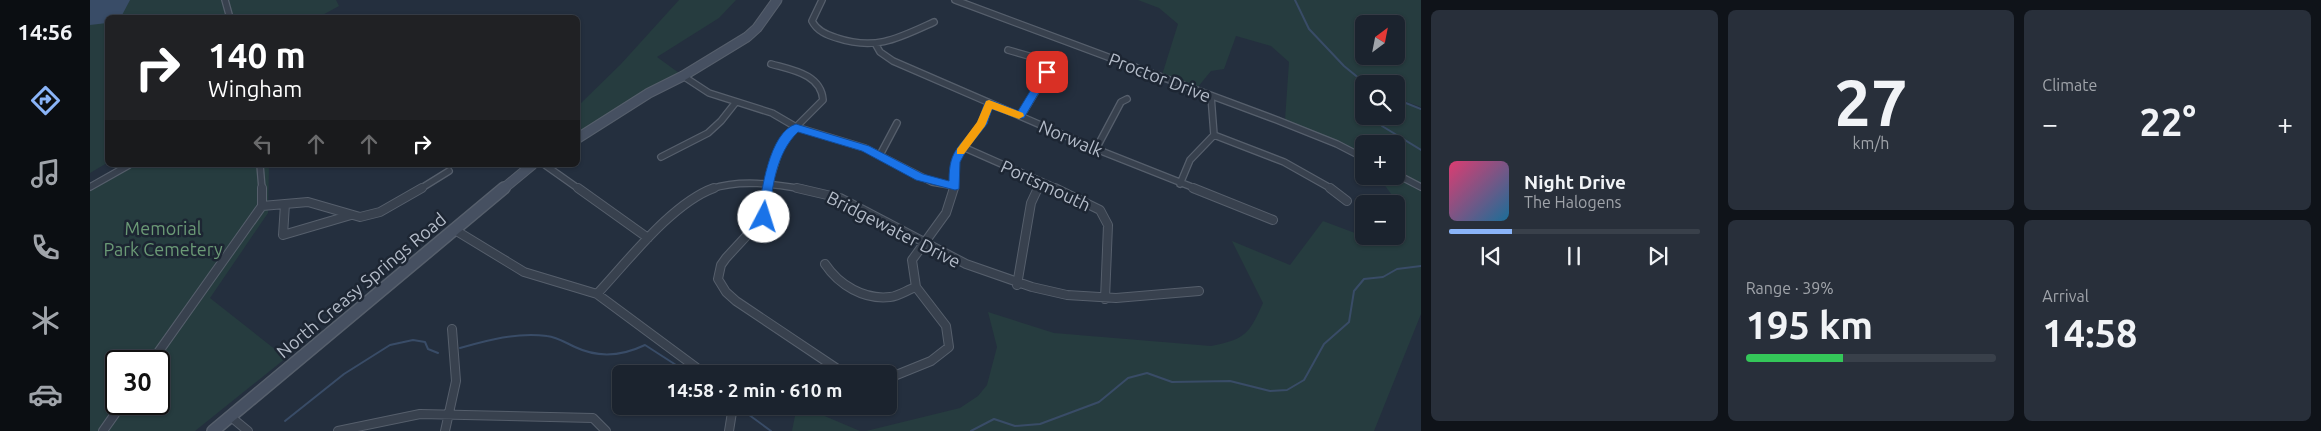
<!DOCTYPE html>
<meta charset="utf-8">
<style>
body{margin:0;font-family:Ubuntu,sans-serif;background:#282f3a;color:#f1f3f6;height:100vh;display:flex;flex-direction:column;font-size:19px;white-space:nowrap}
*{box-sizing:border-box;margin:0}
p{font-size:16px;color:#a0a4aa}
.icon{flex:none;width:28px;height:28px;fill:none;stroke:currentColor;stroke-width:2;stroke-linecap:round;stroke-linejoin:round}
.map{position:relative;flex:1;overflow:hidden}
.drawer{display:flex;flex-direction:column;gap:10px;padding:10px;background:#0f1319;width:900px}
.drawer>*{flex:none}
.guide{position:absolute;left:15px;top:15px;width:475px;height:152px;border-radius:8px;box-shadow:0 1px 4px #0004,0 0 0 1px #39404a;background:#202124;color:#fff;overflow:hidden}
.needle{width:32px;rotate:32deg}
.buttons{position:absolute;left:1265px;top:15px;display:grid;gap:10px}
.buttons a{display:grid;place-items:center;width:50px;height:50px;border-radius:8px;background:#1b232e;box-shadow:0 1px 4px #0004,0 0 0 1px #39404a;font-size:25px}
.speed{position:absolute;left:15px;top:350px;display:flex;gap:10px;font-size:25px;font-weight:700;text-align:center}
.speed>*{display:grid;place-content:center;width:65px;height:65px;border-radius:50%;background:#1b232e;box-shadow:0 1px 4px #0004,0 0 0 1px #39404a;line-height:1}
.speed .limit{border:2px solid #111;border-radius:8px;background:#fff;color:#111}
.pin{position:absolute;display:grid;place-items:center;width:42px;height:42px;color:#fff;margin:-21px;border-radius:10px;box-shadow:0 2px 8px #0006}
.me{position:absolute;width:55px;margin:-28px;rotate:5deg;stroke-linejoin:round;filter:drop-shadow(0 0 4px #0008)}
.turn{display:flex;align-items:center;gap:18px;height:105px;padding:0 20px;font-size:22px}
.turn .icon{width:65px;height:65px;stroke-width:2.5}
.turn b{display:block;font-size:35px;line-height:42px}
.lanes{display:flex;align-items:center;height:48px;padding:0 20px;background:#0003;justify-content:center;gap:25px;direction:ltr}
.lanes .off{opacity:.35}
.big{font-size:38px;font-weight:600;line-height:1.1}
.drawer .tile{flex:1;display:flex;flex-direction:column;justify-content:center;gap:8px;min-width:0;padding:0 18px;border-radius:8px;background:#282f3a}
.drawer .dial{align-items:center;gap:0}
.dial b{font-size:65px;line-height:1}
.song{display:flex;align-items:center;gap:15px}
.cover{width:60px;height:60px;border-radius:8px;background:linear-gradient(135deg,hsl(340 70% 55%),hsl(200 70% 35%))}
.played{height:5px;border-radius:2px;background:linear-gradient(90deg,#8ab4f8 25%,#39404a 25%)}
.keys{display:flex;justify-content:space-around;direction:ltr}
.heat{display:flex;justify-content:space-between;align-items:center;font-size:28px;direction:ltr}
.charge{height:8px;border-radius:4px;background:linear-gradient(90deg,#34c759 39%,#39404a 0)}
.drawer .tiles{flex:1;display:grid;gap:10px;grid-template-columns:repeat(3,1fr)}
.tile:first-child{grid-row:span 2}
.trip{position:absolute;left:522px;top:365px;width:285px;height:50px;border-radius:8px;background:#1b232e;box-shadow:0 1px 4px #0004,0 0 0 1px #39404a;font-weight:600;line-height:50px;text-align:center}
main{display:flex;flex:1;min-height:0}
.menu{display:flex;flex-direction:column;width:90px;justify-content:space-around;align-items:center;background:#0b0e12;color:#a0a4aa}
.menu .icon{width:35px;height:35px}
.menu .current{color:#8ab4f8}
.menu b{font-size:22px;color:#f1f3f6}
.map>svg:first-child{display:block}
.green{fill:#263c3f;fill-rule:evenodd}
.water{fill:#394c67}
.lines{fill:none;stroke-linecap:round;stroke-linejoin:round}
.stream{stroke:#394c67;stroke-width:2}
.street-far1-casing{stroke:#565f6c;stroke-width:8}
.street-casing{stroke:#565f6c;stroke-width:10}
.secondary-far1-casing{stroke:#565f6c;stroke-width:11}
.secondary-casing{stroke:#565f6c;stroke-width:14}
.street-far1{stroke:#38414e;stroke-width:5.5}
.street{stroke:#38414e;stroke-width:8}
.secondary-far1{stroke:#465061;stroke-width:9}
.secondary{stroke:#465061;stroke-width:11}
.route{fill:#1a73e8;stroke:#114b97}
.slow{fill:#f59e0b}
.labels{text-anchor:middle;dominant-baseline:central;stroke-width:5;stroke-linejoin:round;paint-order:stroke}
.street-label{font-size:18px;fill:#b4bcc9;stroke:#1d2633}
.park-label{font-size:18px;fill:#6b9a76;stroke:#1d2633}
</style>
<main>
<nav class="menu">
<b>14:56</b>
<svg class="icon current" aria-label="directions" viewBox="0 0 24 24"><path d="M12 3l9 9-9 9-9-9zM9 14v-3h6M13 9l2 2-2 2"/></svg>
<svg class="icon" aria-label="music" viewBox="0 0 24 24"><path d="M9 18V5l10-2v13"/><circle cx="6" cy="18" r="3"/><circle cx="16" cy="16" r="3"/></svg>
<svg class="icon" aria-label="phone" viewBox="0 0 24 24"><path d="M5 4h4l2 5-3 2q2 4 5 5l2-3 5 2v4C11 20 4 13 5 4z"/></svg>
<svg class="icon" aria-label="climate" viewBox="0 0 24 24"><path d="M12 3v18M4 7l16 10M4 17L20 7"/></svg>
<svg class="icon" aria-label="car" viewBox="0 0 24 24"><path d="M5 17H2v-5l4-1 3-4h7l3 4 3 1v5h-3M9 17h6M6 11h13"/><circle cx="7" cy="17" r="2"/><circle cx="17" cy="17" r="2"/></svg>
</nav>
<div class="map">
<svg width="1331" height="431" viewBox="0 0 1331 431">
<rect width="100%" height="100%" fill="#242f3e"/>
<path class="green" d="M0,0H246L249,6L229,17L18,18L17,163L0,173Z
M589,0H646L629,18L567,57L589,73L488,132V106L531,64Z
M1048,0H1331V107L1306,98V84H1274V116H1306V99L1331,109V185L1306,172V144H1274V156L1195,120L1199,62L1181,46L1146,36L1134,69L1121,71L1107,88L1072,75L1088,24L1069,8ZM1274,24H1306V56H1274Z
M46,165H179L178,213L120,298L196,358L105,431H0V191ZM26,361H69V404H26Z
M1288,176H1304L1331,190V314L1284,431H776L870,408L888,396L897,385L907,347L898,312L964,333L1121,346C1156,339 1159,334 1173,303L1142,241L1200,265L1233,221L1265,233L1274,232V236H1306V224L1312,209Z
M707,406H711L770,431H702Z"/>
<path class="water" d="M0,0H40L31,17L18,18L17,23L0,25Z"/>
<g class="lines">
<path class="stream" d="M1205,0L1219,29L1254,66L1276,84
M1306,99L1331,109
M1293,116L1292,126L1331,150
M370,348C398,340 427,332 457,336C467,337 476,343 485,347C508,358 532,356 555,345L600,374
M651,409L681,431
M195,421L254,374L300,345L323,340L335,342L338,349L348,353
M881,431L904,419L925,426L950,424L1009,402L1038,378L1057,373L1082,382L1140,381L1180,391L1197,390L1214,380L1234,344L1259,322L1264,291L1274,279L1293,277L1307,269L1331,266"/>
<g class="street-far1-casing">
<path id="street-far1" d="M135,0L140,18
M732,0L722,21C727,31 737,35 747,38C786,51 809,38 844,22
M865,0L1187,120L1247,144L1274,158
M786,45L790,52L803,61L1006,149L1107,189
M918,50L946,58L956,67L954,78L931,116
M593,76L619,93L682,113L706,127L775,148L842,182L865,186
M1124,135L1194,162L1242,189
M873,147L968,189
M1006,149L1031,102L1037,99
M790,155L807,123
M571,157L618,133L631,121L646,102
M170,165L172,189
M455,165L489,189
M1306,174L1331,187
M1090,184L1100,160L1124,135L1121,96
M0,187L39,165
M330,189L359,171
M621,189C650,179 684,184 714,189
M677,189L690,148L698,135L733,100C731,74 702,70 681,64
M864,189L865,163L873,147L892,123L899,104
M948,189L951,182"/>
</g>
<g class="street-casing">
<path id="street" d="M488,188L558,238
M677,188L674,217L636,258L631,265L628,279L636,292L646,301L755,374
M707,188L750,198L876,264L942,287L977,295L1026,298L1109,291
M965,188L1010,210L1018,225L1015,299
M1103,188L1183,220
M1240,188L1257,201
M195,204L193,235L261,215
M172,206L218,202L270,217L290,212L332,188
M365,230L434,272L507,294L615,374
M735,264C749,285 774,300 800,297C809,296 817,290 826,287
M927,285L941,203L948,188
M507,294C538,261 582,203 624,188
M62,361L172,206V188
M799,378L841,361L859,347L856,326L826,287L822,260L856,213L864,188
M141,417L158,431
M13,431L32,404
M248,431L330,414L503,418L516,431
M355,431L366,381L362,329
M639,431L643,406"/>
</g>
<g class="secondary-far1-casing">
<path id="secondary-far1" d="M488,138L559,93L593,76L657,37L667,28L687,0
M413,189L442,165"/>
</g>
<g class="secondary-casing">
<path id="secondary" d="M123,431L414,188"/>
</g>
<use href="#street-far1" class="street-far1"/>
<use href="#street" class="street"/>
<use href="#secondary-far1" class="secondary-far1"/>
<use href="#secondary" class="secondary"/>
</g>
<path class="route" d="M957,69L961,72L934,118H927L902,109L897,124L877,149L870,162L869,189L865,190L826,180L772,151L708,132C686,153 682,188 679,217L674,221L668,217C671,193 679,132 706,124L779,146L833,174L859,181C859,147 871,148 887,123C891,116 892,108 896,101H903L928,111L953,70Z"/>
<path class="slow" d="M899,100L933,113L934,116L929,119L902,109L895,126L874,154H867V149L887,122L896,101Z"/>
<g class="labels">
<g class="street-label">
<text transform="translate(1070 77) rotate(21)">Proctor Drive</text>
<text transform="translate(981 138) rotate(23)">Norwalk</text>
<text transform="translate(956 185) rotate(25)">Portsmouth</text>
<text transform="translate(804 229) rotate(27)">Bridgewater Drive</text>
<text transform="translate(271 285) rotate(-40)">North Creasy Springs Road</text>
</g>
<g class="park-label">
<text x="73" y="228">Memorial<tspan x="73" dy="21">Park Cemetery</tspan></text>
</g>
</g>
</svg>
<div class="buttons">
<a><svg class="needle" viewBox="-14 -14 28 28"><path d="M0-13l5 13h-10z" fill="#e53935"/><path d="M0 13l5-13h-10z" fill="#a0a4aa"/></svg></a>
<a><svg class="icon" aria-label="search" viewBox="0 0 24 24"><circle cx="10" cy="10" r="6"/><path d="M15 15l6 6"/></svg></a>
<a>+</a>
<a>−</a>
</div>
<div class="speed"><div class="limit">30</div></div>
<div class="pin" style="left:957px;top:72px;background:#d93025"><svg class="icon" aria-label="arrive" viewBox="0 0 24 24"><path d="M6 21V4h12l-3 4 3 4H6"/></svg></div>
<svg class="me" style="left:674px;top:217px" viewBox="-20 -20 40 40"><circle r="19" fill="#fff"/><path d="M0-13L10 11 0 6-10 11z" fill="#1a73e8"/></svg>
<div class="trip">14:58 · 2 min · 610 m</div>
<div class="guide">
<div class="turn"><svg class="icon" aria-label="right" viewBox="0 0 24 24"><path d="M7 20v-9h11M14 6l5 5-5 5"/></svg><div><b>140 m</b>Wingham</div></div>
<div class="lanes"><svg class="icon off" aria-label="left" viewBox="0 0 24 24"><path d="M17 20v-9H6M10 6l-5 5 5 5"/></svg><svg class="icon off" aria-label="ahead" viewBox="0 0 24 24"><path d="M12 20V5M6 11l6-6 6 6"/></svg><svg class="icon off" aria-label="ahead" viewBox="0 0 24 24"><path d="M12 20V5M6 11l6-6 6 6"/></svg><svg class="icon" aria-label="right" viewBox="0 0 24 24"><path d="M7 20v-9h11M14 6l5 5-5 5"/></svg></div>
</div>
</div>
<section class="drawer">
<div class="tiles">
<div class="tile">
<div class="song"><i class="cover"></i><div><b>Night Drive</b><p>The Halogens</p></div></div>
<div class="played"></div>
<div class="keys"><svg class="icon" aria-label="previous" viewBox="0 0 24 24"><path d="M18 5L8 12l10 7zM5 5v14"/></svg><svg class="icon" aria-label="pause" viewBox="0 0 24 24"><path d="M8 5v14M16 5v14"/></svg><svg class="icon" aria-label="next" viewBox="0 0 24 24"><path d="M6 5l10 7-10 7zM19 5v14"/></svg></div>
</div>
<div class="tile dial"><b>27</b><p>km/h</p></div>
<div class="tile"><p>Climate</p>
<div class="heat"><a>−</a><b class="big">22°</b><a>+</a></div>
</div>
<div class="tile"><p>Range · 39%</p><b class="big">195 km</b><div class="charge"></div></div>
<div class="tile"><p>Arrival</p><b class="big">14:58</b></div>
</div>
</section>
</main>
